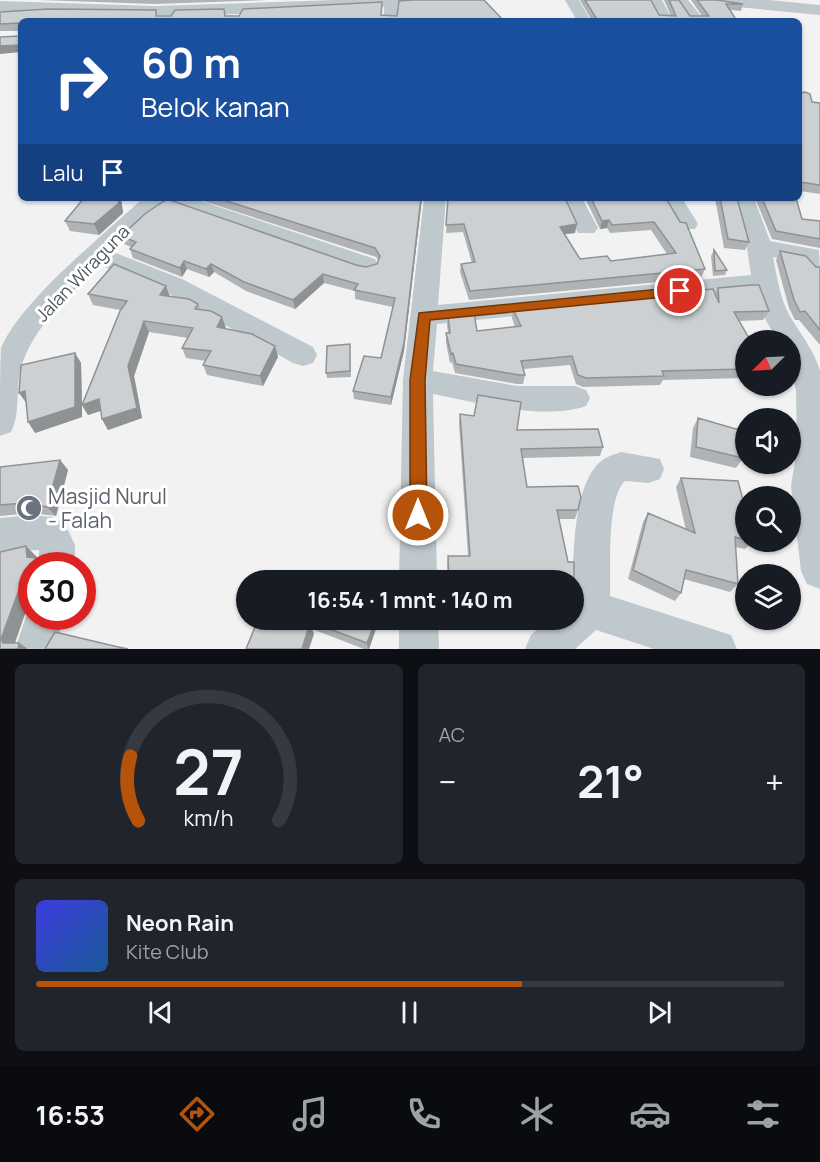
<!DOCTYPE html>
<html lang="id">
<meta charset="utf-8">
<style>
body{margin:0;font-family:Manrope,sans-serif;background:#20242c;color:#f1f3f6;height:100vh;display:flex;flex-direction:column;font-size:22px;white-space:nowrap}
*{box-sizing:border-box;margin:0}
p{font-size:20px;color:#9ea1a6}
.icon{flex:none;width:33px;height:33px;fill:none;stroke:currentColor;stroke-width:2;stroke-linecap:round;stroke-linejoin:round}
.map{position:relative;height:649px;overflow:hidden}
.details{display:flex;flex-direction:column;gap:15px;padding:15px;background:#0d0f14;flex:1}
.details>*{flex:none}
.hud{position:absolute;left:18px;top:18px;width:784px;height:183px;border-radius:9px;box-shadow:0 2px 4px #0004;background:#1a4fa0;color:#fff;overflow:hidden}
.needle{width:39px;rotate:246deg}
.controls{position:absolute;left:735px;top:330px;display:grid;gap:12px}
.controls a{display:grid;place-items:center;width:66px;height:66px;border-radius:50%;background:#171b24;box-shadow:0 2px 4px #0004;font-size:30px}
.speed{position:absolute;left:18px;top:552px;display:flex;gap:12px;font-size:30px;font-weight:700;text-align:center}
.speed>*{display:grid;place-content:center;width:78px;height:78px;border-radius:50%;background:#171b24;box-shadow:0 2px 4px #0004;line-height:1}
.speed .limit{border:9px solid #d22;background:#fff;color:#111}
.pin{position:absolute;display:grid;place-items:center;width:51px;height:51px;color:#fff;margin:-26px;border:3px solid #fff;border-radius:50%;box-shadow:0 2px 6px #0007}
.me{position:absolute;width:66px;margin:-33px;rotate:0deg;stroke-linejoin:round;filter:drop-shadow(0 0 4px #0008)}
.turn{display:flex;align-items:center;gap:21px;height:126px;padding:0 24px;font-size:27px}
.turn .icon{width:78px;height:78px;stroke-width:2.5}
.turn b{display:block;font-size:42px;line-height:51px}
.then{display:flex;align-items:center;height:57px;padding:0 24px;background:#0003;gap:12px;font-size:22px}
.big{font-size:45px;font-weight:700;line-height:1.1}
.details .card{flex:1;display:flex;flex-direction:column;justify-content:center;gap:9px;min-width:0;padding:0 21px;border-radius:9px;background:#20242c}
.details .dial{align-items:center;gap:0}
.dial svg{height:156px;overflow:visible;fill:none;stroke:#363941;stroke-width:7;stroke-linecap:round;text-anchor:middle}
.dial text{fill:#f1f3f6;stroke:none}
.song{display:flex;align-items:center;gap:18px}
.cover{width:72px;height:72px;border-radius:9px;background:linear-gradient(135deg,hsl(240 70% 55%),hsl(210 70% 35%))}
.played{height:6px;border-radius:3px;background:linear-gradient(90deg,#b45309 65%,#363941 65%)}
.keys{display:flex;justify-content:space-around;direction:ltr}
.heat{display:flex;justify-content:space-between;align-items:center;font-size:33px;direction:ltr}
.details .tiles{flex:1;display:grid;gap:15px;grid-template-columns:1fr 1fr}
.card:last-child{grid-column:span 2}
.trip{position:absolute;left:236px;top:570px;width:348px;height:60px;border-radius:30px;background:#171b24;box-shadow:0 2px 4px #0004;font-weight:700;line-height:60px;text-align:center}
.tab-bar{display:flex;height:96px;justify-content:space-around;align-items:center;background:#090b0e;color:#9ea1a6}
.tab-bar .icon{width:42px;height:42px}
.tab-bar .on{color:#b45309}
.tab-bar b{font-size:27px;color:#f1f3f6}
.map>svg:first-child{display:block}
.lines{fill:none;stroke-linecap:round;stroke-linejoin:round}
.minor{fill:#bfc8cc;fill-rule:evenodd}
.tertiary{fill:#bfc8cc;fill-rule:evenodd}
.wall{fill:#afb3b5}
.shaded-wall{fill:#8f9293}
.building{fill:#ccd0d2;stroke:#8f9293;stroke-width:1.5}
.route{fill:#b45309;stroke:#753606;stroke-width:1.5}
.labels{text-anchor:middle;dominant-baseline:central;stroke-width:6;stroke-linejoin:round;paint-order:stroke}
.street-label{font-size:18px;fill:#4b585d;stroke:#fff}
.near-worship-label{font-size:21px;fill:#5b616d;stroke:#fff;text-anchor:start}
</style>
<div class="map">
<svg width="820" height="649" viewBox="0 0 820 649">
<rect width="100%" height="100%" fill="#f3f2f2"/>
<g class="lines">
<path class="minor" d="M385,0L397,2V21H383Z
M565,0H579L591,21H577Z
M648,0H662L673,21H659Z
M674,0H688L705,21H690Z
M143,198H192L375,259L378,265L375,271L366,273L357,271L164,203L113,252L182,279L313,347L317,355L313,363L303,366L293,363L164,291L100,265C71,293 32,328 21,368C15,389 21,413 11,432L0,436C0,418 0,362 1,348C22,299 103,236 143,198Z
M424,198H446L438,305L751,275L746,241L732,198H754L770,241L819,250L820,275L811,273L802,262L773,257C777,277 780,299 790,316C801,335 814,350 820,371V589L807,584L801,571L791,486L797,449L796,390L790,368V340H777L763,315L755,291L437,324L433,371L517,386H575L586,390L590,398L586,406C543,421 476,402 433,394L437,580H399L403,380Z
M560,198H582L598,228L594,233H578Z
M660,198H682L698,224L695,229H679Z
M621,452L660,459L664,469L660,479L648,483L625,481C606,499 611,569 610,596L731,635L737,649H654L596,630L575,649H525L531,635L548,620H573C573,580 569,496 597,465C603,458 612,455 621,452Z
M32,515L51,517L64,522L75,545V566H39V550L0,552V518Z
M31,602L32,616H64L55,649H15Z
M399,620H438L439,649H399Z"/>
<path class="tertiary" d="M335,0H420L412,5C274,15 138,19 0,11V1L155,6Z
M708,0H769L820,5V15L716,5Z"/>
</g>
<path class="wall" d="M39,0H267L155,4Z
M580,0H651L659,15L671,16L664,0H679L690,16H702L691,0H717L743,4L741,11L730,10L737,21H592Z
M224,9L225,16L382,15L504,21H21L19,36V31H0V12L171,16Z
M800,93L812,102L820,103V194L800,191Z
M84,198H121L123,213L99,235L70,231L65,221Z
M194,198H422L404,351L391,405L354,399L353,391L381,358L393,307L355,299V291L324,283L295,309L246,291L214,272L209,277L187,269L182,277L133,258L130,249L131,247L124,244L121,236L356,265L366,267L377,264L378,260L376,257Z
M448,198L575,233L565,234L580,259L611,261L667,254L651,230L610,233L607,228L600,229L585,198H666L705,269L701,278L469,300L460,272L461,264L472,263L463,232L446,233Z
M715,198H737L749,242L745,250L724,248Z
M755,198H796L802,219L820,221V248L772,239Z
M714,250L727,270L725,275L713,276L711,256Z
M780,251L816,267H820V345L799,320H795L789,308L776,260Z
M718,288L769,311L763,320L739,321L746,340V378L663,380L660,385L583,387L576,384L570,365L523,369L525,375L523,384H517L455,373L452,362L450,363L446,343V333H448L447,325L448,316L477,331L515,327L512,318L513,309L715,294Z
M88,294L170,297L198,304L200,309L226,328L225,329L275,346L278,357L263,386L207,375L203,365L206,361L186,358L182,348L188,338L149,332L134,376L142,418L108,430L102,419L101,411L88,415L82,405V417L35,433L26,403L19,393L75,353L81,363L82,404L120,310L93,305Z
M350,350L351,377L327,378L326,373Z
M478,395L521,402L517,430L598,429L603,447L600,456L523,458L527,487L578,486L581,497L578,510L575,519H558L568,562H574V591L573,593V580H448L447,565L448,556H468L459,423L460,414L474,416Z
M698,418L743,458L736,468L690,457L693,428Z
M60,460L68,470L56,516L32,513L0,516V467Z
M681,478L746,511V542H752L745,549L735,547L738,584L730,592L684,579L681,593L675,601L628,579L643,522L648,513L686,530L676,487Z
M26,546L45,566H32V612L27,608L15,643L0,649Z
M303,620H379L369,649H364L312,629L314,634Z"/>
<path class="shaded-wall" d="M21,45V52L0,54V46Z
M118,198H121L123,213L99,235L94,224Z
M421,198H422L404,351L391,405V397Z
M609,220L607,228L600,229L602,221Z
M577,224L575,233L558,235L560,227Z
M184,261L187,269L182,277L180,268Z
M211,264L214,272L209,277L206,269Z
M323,274L324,283L295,309L293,300Z
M166,286L170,297L160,295Z
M222,317L226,328L220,338L217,327Z
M144,321L149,332L134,376L142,418L108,430L102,419L128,366Z
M275,346L278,357L263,386L260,376Z
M75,353L81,363L82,404L99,399L105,409L88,415L82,405V417L35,433L28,422Z
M25,391L27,403L19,393Z
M60,460L68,470L56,516L47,507Z
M26,546L37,557V560V558L45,566H35L27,557Z
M32,586V608L27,604H23L27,608L13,648L3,643L1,639L19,590L29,599Z
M376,620H379L369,649H368L367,643Z
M310,623L314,634L309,649H302Z
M19,643L28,649H17Z"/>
<path class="building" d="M413,0H484L504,21H21V45L0,46V37L19,36V23L0,24V12L48,9L156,10V16H171L175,10L224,9L225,16H239L243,9L382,2L381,15L397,16L399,1Z
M585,0H651L659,15L676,16L669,0H679L690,16H709L697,0H717L743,4H726L737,21H598Z
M805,92L810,94L812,102L820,103V185L800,182V93Z
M84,198H118L119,203L94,224L65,221Z
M217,198H421L404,343L391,397L353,391L364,356L381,358L395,298L354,290L358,284L323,274L293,300L244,282L211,264L206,269L184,261L180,268L130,249L136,242L121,236L146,213L167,199L356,265L366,267L377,264L380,256L375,248Z
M448,198H565L577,224L560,227L580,259L607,256L611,261L676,253L654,222L612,225L609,220L602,221L591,198H666L680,222L686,223L705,269L470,291L461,264L475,262L464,224L446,225Z
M720,198H737L749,242L728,239Z
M762,198H796L802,219L820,221V239L776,231Z
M714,250L727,270L715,271Z
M780,251L806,256L816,267H820V330L805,311L800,312L794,300Z
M114,264L166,286L160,295L189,299L198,304L195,309L211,311L222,317L217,327L252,334L275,346L260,376L203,365L211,351L182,348L193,328L144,321L128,366L137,408L102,419L99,399L82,405L120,311L127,301L88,294Z
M751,285H759L769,311L734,312L750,340H746V369L662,371L664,376L586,378L578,375L572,356L521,361L525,375H519L456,364L453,353L451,354L446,333H450L448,316L474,313L477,331L521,326L513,309L713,289L719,303L718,288Z
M350,344V371L326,373L327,346Z
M75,353V407L28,422L25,391L19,393L21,365Z
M478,395L521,402L517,430L598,429L603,447L521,449L527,487L578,486L581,497L578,510H557L568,562H574V591H573V580H449L448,556H470L460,414L474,416Z
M698,418L743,431V458L696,447Z
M60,460L47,507L24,503L0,505V467Z
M681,478L738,481L746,511V540L735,537L738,584L686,570L681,593L633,570L648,513L695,533Z
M26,546L27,557L37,558L36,566H32V586L27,604H23L22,592L19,590L1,639L3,643H19L18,649H0V552Z
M258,620H296L310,623L302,649H246Z
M305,620H376L367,643Z
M55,632L114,646L128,649H45Z"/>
<path class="route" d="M680,287L685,288V295L430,320L425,380L427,515L425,520L418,523L412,520L410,515V380L419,313Z"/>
<defs>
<g id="mosque-disc" transform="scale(1.35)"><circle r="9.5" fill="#6b7280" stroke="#fff"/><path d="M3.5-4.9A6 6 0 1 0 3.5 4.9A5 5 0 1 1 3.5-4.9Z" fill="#fff"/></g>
</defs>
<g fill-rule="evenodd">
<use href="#mosque-disc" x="29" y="508"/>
</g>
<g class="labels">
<g class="street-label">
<text transform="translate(82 273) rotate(-46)">Jalan Wiraguna</text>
</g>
<g class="near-worship-label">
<text x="48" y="496">Masjid Nurul<tspan x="48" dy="24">- Falah</tspan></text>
</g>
</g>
</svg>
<div class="controls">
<a><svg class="needle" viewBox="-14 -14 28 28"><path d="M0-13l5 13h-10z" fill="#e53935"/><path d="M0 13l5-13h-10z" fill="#9ea1a6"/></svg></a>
<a><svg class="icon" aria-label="sound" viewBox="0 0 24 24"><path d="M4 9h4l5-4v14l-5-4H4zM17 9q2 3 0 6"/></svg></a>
<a><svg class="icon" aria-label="search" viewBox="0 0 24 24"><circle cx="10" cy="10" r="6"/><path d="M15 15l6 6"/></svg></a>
<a><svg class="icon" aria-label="layers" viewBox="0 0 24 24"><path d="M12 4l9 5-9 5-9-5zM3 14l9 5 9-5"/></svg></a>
</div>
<div class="speed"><div class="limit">30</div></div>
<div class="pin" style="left:680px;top:291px;background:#d93025"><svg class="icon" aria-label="arrive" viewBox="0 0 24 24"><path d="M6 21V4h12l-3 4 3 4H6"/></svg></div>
<svg class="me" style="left:418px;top:515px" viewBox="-20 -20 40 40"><circle r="17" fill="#b45309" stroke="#fff" stroke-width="3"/><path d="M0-11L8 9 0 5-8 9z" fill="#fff"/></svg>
<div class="trip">16:54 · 1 mnt · 140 m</div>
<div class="hud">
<div class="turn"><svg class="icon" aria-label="right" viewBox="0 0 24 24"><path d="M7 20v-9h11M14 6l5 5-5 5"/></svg><div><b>60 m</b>Belok kanan</div></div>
<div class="then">Lalu<svg class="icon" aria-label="arrive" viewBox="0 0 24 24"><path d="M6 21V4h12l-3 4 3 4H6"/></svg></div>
</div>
</div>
<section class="details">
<div class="tiles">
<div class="card dial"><svg viewBox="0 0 100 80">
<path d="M14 69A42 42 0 1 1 86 69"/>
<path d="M14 69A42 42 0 0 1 10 36" stroke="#b45309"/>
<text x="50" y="56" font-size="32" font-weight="700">27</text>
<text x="50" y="72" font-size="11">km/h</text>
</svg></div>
<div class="card"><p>AC</p>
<div class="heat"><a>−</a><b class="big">21°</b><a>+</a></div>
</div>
<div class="card">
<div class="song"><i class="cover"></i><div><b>Neon Rain</b><p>Kite Club</p></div></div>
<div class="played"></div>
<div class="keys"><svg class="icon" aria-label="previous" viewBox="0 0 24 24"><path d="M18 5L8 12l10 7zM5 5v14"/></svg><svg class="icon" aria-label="pause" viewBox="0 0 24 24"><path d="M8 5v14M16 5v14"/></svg><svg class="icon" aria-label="next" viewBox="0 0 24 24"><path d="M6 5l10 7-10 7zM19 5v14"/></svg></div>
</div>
</div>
</section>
<nav class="tab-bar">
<b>16:53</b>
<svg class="icon on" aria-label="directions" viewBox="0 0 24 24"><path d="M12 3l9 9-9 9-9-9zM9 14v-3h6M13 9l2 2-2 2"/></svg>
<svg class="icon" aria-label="music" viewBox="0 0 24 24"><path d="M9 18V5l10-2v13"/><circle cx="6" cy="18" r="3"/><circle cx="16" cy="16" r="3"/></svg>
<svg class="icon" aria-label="phone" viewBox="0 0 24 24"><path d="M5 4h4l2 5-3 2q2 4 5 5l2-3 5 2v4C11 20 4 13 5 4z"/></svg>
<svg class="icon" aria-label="climate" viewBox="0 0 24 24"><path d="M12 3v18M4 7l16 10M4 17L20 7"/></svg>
<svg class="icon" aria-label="car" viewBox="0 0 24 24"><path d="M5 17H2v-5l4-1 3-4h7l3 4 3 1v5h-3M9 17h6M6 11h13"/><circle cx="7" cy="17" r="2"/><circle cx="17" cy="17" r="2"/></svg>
<svg class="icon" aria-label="filters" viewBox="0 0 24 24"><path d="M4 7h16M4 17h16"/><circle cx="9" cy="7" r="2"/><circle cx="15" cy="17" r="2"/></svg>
</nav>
